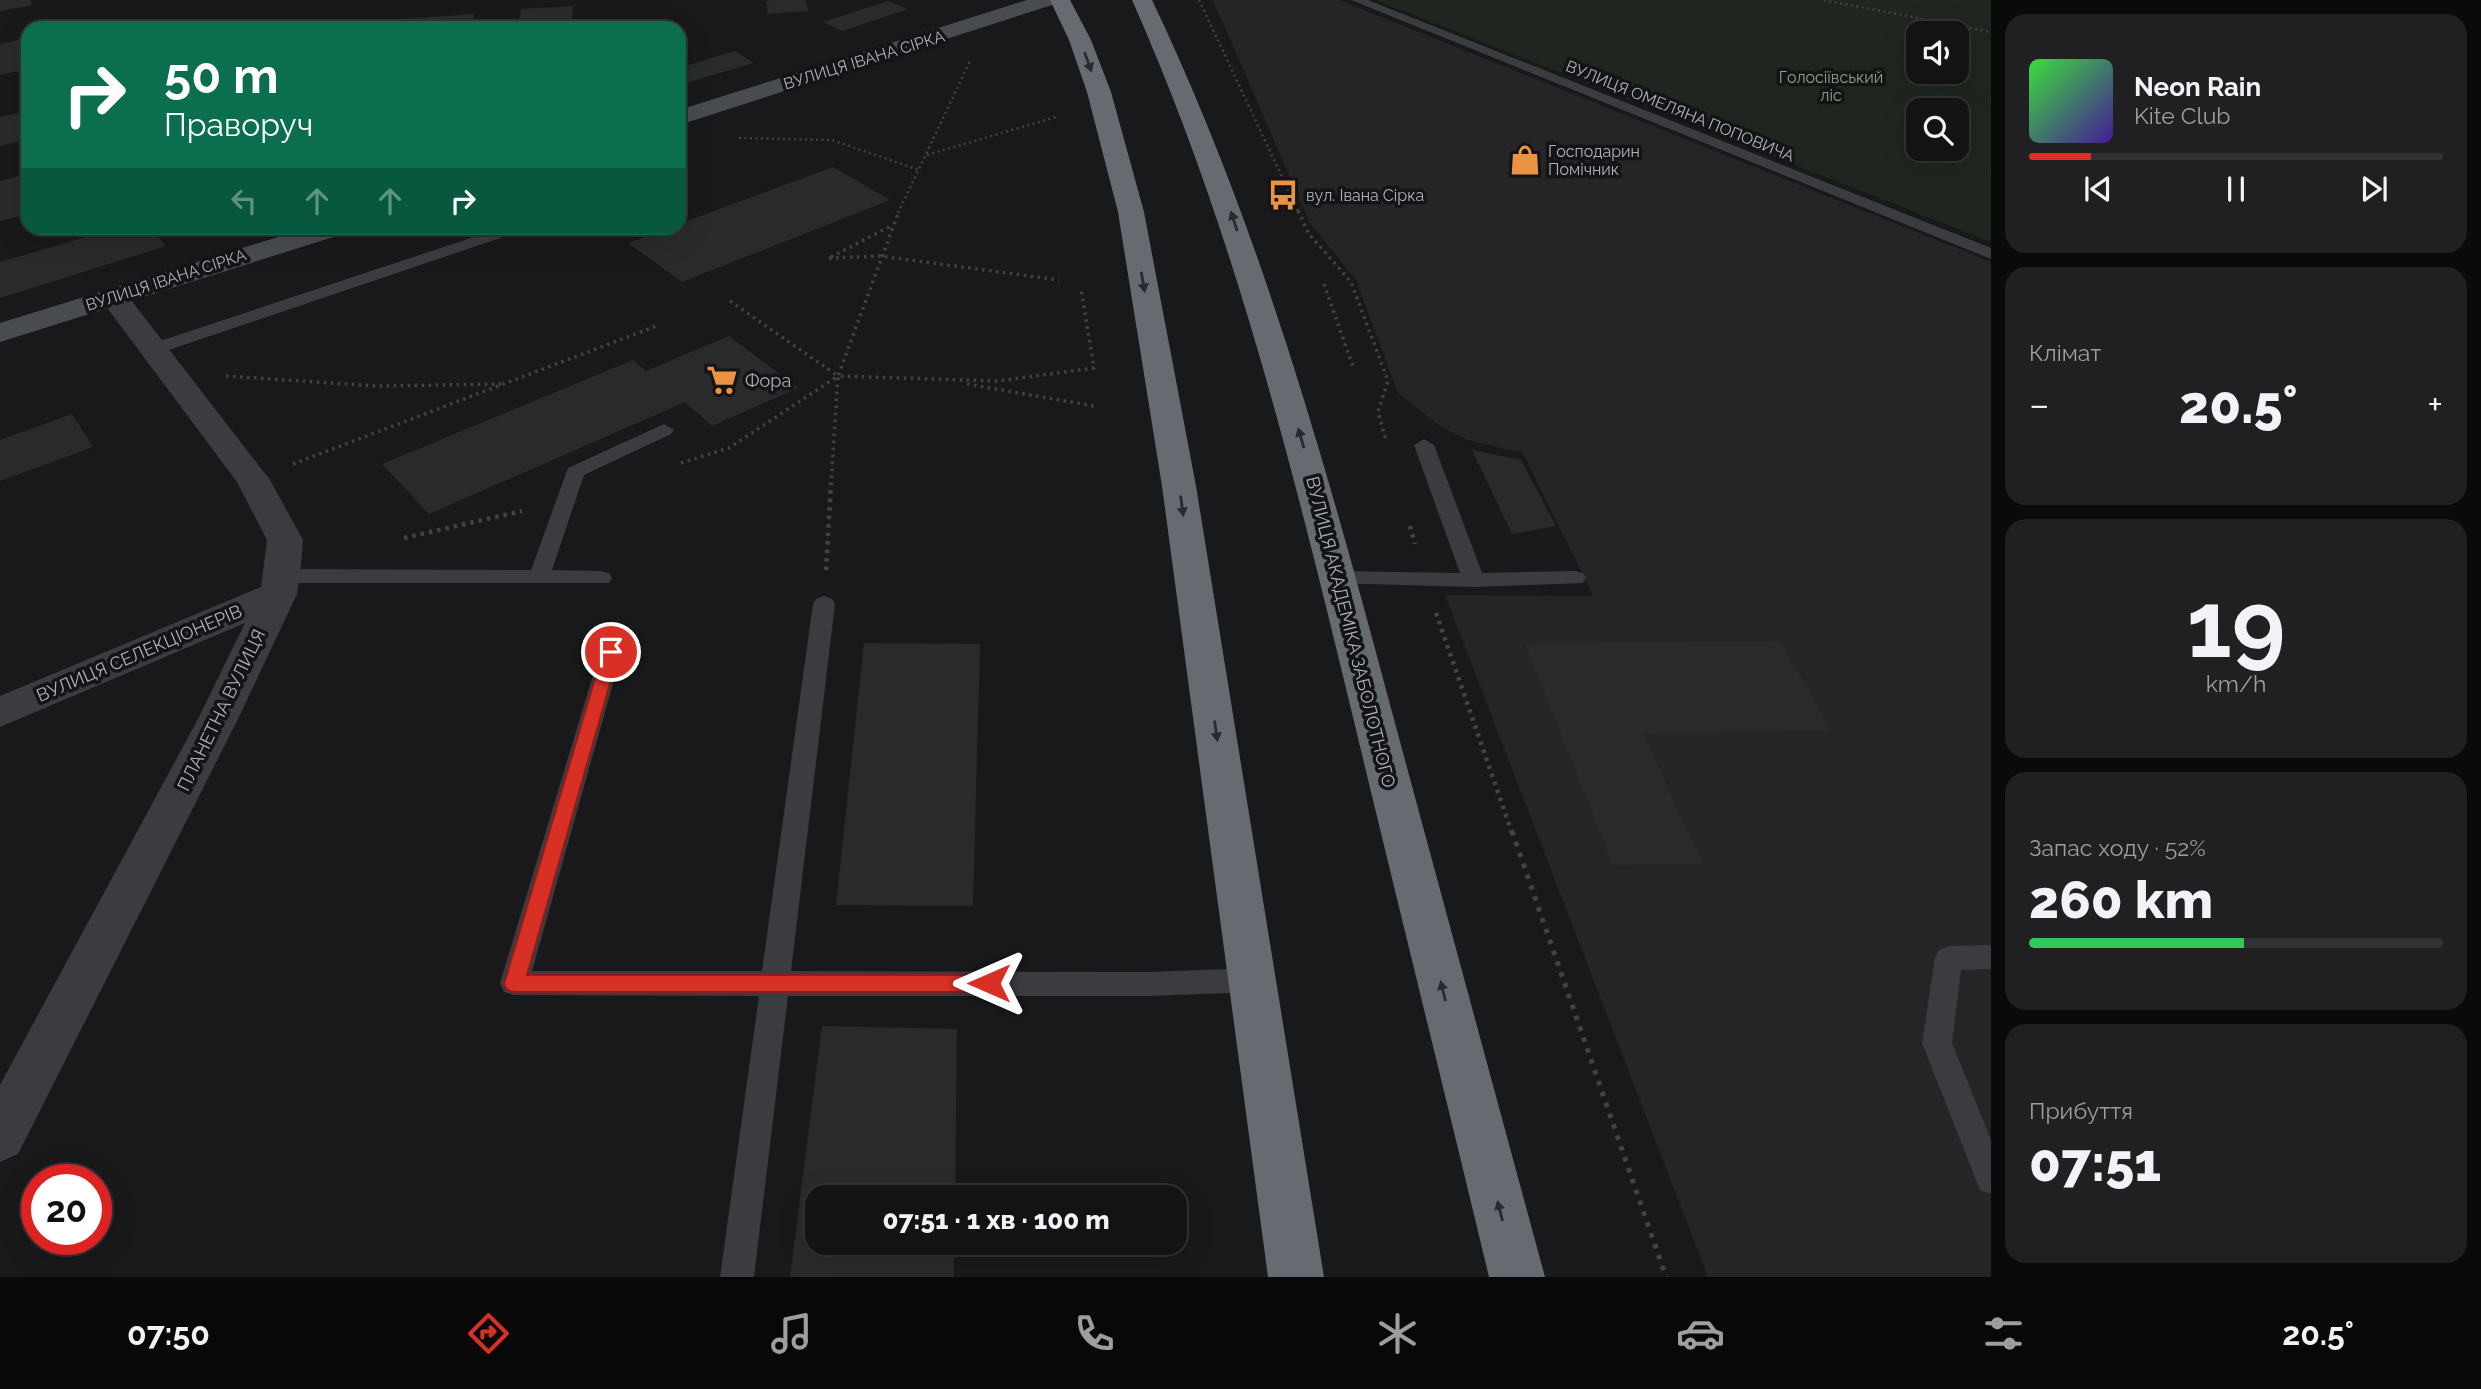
<!DOCTYPE html>
<html lang="uk">
<meta charset="utf-8">
<style>
body{margin:0;font-family:Raleway,sans-serif;background:#202022;color:#f1f3f6;height:100vh;display:flex;flex-direction:column;font-size:26px;white-space:nowrap}
*{box-sizing:border-box;margin:0}
p{font-size:23px;color:#9d9ea0}
.icon{flex:none;width:38px;height:38px;fill:none;stroke:currentColor;stroke-width:2;stroke-linecap:round;stroke-linejoin:round}
.map{position:relative;flex:1;overflow:hidden}
.panel{display:flex;flex-direction:column;gap:14px;padding:14px;background:#0a0a0b;width:490px}
.panel>*{flex:none}
.banner{position:absolute;left:21px;top:21px;width:665px;height:214px;border-radius:21px;box-shadow:0 7px 28px #0002,0 0 0 2px #323234;background:#0b6e4f;color:#fff;overflow:hidden}
.fabs{position:absolute;left:1906px;top:21px;display:grid;gap:14px}
.fabs a{display:grid;place-items:center;width:63px;height:63px;border-radius:14px;background:#131314;box-shadow:0 7px 28px #0002,0 0 0 2px #323234;font-size:35px}
.speed{position:absolute;left:21px;top:1164px;display:flex;gap:14px;font-size:35px;font-weight:700;text-align:center}
.speed>*{display:grid;place-content:center;width:91px;height:91px;border-radius:50%;background:#131314;box-shadow:0 7px 28px #0002,0 0 0 2px #323234;line-height:1}
.speed .limit{border:10px solid #d22;background:#fff;color:#111}
.pin{position:absolute;display:grid;place-items:center;width:60px;height:60px;color:#fff;margin:-30px;border:4px solid #fff;border-radius:50%;box-shadow:0 2px 7px #0007}
.me{position:absolute;width:77px;margin:-38px;rotate:270deg;stroke-linejoin:round;filter:drop-shadow(0 0 5px #0008)}
.turn{display:flex;align-items:center;gap:24px;height:147px;padding:0 28px;font-size:32px}
.turn .icon{width:91px;height:91px;stroke-width:2.5}
.turn b{display:block;font-size:49px;line-height:60px}
.lanes{display:flex;align-items:center;height:66px;padding:0 28px;background:#0003;justify-content:center;gap:35px;direction:ltr}
.lanes .off{opacity:.35}
.big{font-size:52px;font-weight:800;line-height:1.1}
.panel .card{flex:1;display:flex;flex-direction:column;justify-content:center;gap:10px;min-width:0;padding:0 24px;border-radius:21px;background:#202022}
.panel .dial{align-items:center;gap:0}
.dial b{font-size:91px;line-height:1}
.song{display:flex;align-items:center;gap:21px}
.cover{width:84px;height:84px;border-radius:10px;background:linear-gradient(135deg,hsl(120 70% 55%),hsl(260 70% 35%))}
.played{height:7px;border-radius:4px;background:linear-gradient(90deg,#d93025 15%,#323234 15%)}
.keys{display:flex;justify-content:space-around;direction:ltr}
.heat{display:flex;justify-content:space-between;align-items:center;font-size:38px;direction:ltr}
.charge{height:10px;border-radius:5px;background:linear-gradient(90deg,#34c759 52%,#323234 0)}
.trip{position:absolute;left:805px;top:1185px;width:382px;height:70px;border-radius:21px;background:#131314;box-shadow:0 7px 28px #0002,0 0 0 2px #323234;font-weight:800;line-height:70px;text-align:center}
.tabs{display:flex;height:112px;justify-content:space-around;align-items:center;background:#080808;color:#9d9ea0}
.tabs .icon{width:49px;height:49px}
.tabs .selected{color:#d93025}
.tabs b{font-size:32px;color:#f1f3f6}
main{display:flex;flex:1;min-height:0}
.map>svg:first-child{display:block}
.built{fill:#252528}
.green{fill:#1f261f;fill-rule:evenodd}
.building{fill:#292a2c}
.lines{fill:none;stroke-linecap:round;stroke-linejoin:round}
.path-far3{stroke:#404347;stroke-width:2.5;stroke-dasharray:2 3.5;stroke-linecap:butt}
.path-far2{stroke:#404347;stroke-width:3.5;stroke-dasharray:2.5 4.5;stroke-linecap:butt}
.path-far1{stroke:#404347;stroke-width:4.5;stroke-dasharray:3.5 5;stroke-linecap:butt}
.path{stroke:#404347;stroke-width:5;stroke-dasharray:4.5 7;stroke-linecap:butt}
.lane{fill:#3a3c40;fill-rule:evenodd}
.street{fill:#3a3c40;fill-rule:evenodd}
.secondary{fill:#484b50;fill-rule:evenodd}
.highway{fill:#666b71;fill-rule:evenodd}
.oneway{fill:#282a2d}
.route{fill:#d93025;stroke:#8d1f18;stroke-width:2}
.labels{text-anchor:middle;dominant-baseline:central;stroke-width:7;stroke-linejoin:round;paint-order:stroke}
.far-street-label{font-size:16px;fill:#acb3ba;stroke:#141416}
.far-park-label{font-size:16px;fill:#88a484;stroke:#141416}
.far-poi-label{font-size:16px;fill:#acb3ba;stroke:#141416;text-anchor:start}
.poi-label{font-size:18px;fill:#acb3ba;stroke:#141416;text-anchor:start}
.street-label{font-size:18px;fill:#acb3ba;stroke:#141416}
</style>
<main>
<div class="map">
<svg width="1991" height="1277" viewBox="0 0 1991 1277">
<rect width="100%" height="100%" fill="#19191b"/>
<path class="built" d="M1213,0H1339L1991,262V1277H1708L1445,595L1593,596L1523,453L1468,440L1441,427L1398,393L1356,280L1310,223Z"/>
<path class="green" d="M1376,0H1991V242ZM1918,33H1956V72H1918ZM1918,110H1956V149H1918Z"/>
<path class="building" d="M0,0H30L33,5L0,11Z
M775,0H805L808,11L768,14L766,1Z
M888,1L908,9L842,31L823,22Z
M573,6L572,21L518,24L521,9Z
M474,14L472,28H400L402,19Z
M28,38V69L0,75V44Z
M735,51L754,63L679,85V68Z
M28,111V139L0,146V117Z
M833,167L890,200L682,282L628,243L670,228H679V224Z
M28,174V214L0,221V181Z
M117,228H151L166,246L0,298V262Z
M729,336L798,388L712,426L685,402L429,514L382,464L633,360L646,371Z
M72,414L93,447L0,481V440Z
M1472,450L1521,460L1556,526L1512,534Z
M1780,641L1832,731L1643,733L1703,864L1613,865L1525,644Z
M864,643L980,644L973,906L836,905Z
M822,1026L957,1029L955,1197H817V1242H954V1277H790Z"/>
<g class="lines">
<path class="path-far3" d="M1199,0L1299,213
M1824,0L1991,32
M739,138L832,140L919,170
M927,155L1056,117
M898,213L970,61"/>
<path class="path-far2" d="M1298,211L1309,234L1351,282L1388,381L1378,412L1386,440
M831,257L891,226
M829,258L880,256L1059,280
M1324,284L1353,367
M730,301L838,376
M226,376L377,386L501,384
M967,384L1094,406
M681,463L729,448L838,376L899,211
M293,464L659,325
M831,485L838,376L998,381L1094,368L1081,289"/>
<path class="path-far1" d="M1410,526L1415,544
M404,538L522,511
M826,570L831,483
M1436,613L1512,833"/>
<path class="path" d="M1512,831L1666,1277"/>
<path class="lane" d="M1351,0H1368L1991,248V259Z
M501,228H523L521,231L160,353L154,354L145,349L148,345Z
M664,424L674,430L671,434L584,475L552,570L601,571L609,573L612,578L609,583H281L273,581L270,576L273,571L281,569L531,570L568,468Z
M1424,439L1434,445L1482,573L1575,571L1583,573L1586,578L1583,583L1474,587L1329,583L1326,578L1329,573L1337,571L1460,573L1414,445Z
M824,596L832,599L835,604L791,971L1148,972L1253,968L1263,971L1267,980L1263,989L1253,992L1148,996H788L754,1277H720L759,996L514,995L504,992L500,983L600,652L603,646H619L622,652L532,971H762L813,604L816,599Z
M1991,945V969L1961,970L1952,1043L1991,1140V1194L1980,1190L1922,1043L1935,958L1939,950L1949,946Z"/>
<path class="street" d="M114,288L124,291L270,480L303,540L301,564L297,594L238,719L18,1154L0,1162V1085L198,719L245,623L0,727V696L261,587L267,540L237,482L99,297L104,291Z"/>
<path class="secondary" d="M1027,0H1058L1055,4L679,125V110Z
M307,228H347L343,234L0,342V323Z"/>
<path class="highway" d="M1050,0H1070L1091,40L1111,92L1144,212L1196,486L1324,1277H1268L1162,486L1118,212L1087,92L1069,40Z
M1132,0H1152C1261,228 1327,469 1392,712C1443,901 1494,1089 1545,1277H1489C1444,1089 1397,901 1352,713C1293,470 1234,229 1132,0Z"/>
</g>
<defs><path id="oneway-solid" d="M-6-.8H1V-3.2L6.5 0L1 3.2V.8H-6Z" transform="scale(1.75)"/></defs>
<g class="oneway">
<use href="#oneway-solid" transform="translate(1088 62) rotate(70)"/>
<use href="#oneway-solid" transform="translate(1234 221) rotate(-108)"/>
<use href="#oneway-solid" transform="translate(1143 282) rotate(80)"/>
<use href="#oneway-solid" transform="translate(1301 438) rotate(-106)"/>
<use href="#oneway-solid" transform="translate(1182 506) rotate(82)"/>
<use href="#oneway-solid" transform="translate(1216 731) rotate(82)"/>
<use href="#oneway-solid" transform="translate(1443 991) rotate(-104)"/>
<use href="#oneway-solid" transform="translate(1500 1211) rotate(-104)"/>
</g>
<path class="route" d="M611,646L619,652L527,975H989L996,977L999,983L996,989L989,992H514L507,990L504,984L603,652Z"/>
<defs>
<g id="shop-bare" transform="scale(2.415)"><path d="M-5-2.5h2.3a2.7 3.5 0 0 1 5.4 0H5L5.5 6h-11ZM-1.5-2.5h3a1.5 2.3 0 0 0-3 0Z" fill="#ea9342" stroke="#141416" stroke-width="2.5" paint-order="stroke"/></g>
<g id="bus-bare" transform="scale(2.415)"><path d="M-5-6H5V4H4V6H2V4H-2V6H-4V4H-5ZM-3.5-4V0h7V-4ZM-3.5 1.2v1.5H-2V1.2ZM2 1.2v1.5H3.5V1.2Z" fill="#ea9342" stroke="#141416" stroke-width="2.5" paint-order="stroke"/></g>
<g id="supermarket-bare" transform="scale(2.415)"><path d="M-6-5.5h2.5l.6 2H6L4.5 2H-2.5L-4.4-4H-6ZM-1.5 3.2a1.3 1.3 0 1 0 .1 0ZM3 3.2a1.3 1.3 0 1 0 .1 0Z" fill="#ea9342" stroke="#141416" stroke-width="2.5" paint-order="stroke"/></g>
</defs>
<g fill-rule="evenodd">
<use href="#shop-bare" x="1525" y="160"/>
<use href="#bus-bare" x="1283" y="195"/>
<use href="#supermarket-bare" x="722" y="380"/>
</g>
<g class="labels">
<g class="far-street-label">
<text transform="translate(864 60) rotate(-17)">ВУЛИЦЯ ІВАНА СІРКА</text>
<text transform="translate(1680 111) rotate(22)">ВУЛИЦЯ ОМЕЛЯНА ПОПОВИЧА</text>
<text transform="translate(166 280) rotate(-18)">ВУЛИЦЯ ІВАНА СІРКА</text>
</g>
<g class="far-park-label">
<text x="1831" y="77">Голосіївський<tspan x="1831" dy="18">ліс</tspan></text>
</g>
<g class="far-poi-label">
<text x="1548" y="151">Господарин<tspan x="1548" dy="18">Помічник</tspan></text>
<text x="1306" y="195">вул. Івана Сірка</text>
</g>
<g class="poi-label">
<text x="745" y="380">Фора</text>
</g>
<g class="street-label">
<text transform="translate(1351 632) rotate(76)">ВУЛИЦЯ АКАДЕМІКА ЗАБОЛОТНОГО</text>
<text transform="translate(139 653) rotate(-23)">ВУЛИЦЯ СЕЛЕКЦІОНЕРІВ</text>
<text transform="translate(221 710) rotate(-64)">ПЛАНЕТНА ВУЛИЦЯ</text>
</g>
</g>
</svg>
<div class="fabs">
<a><svg class="icon" aria-label="sound" viewBox="0 0 24 24"><path d="M4 9h4l5-4v14l-5-4H4zM17 9q2 3 0 6"/></svg></a>
<a><svg class="icon" aria-label="search" viewBox="0 0 24 24"><circle cx="10" cy="10" r="6"/><path d="M15 15l6 6"/></svg></a>
</div>
<div class="speed"><div class="limit">20</div></div>
<div class="pin" style="left:611px;top:652px;background:#d93025"><svg class="icon" aria-label="arrive" viewBox="0 0 24 24"><path d="M6 21V4h12l-3 4 3 4H6"/></svg></div>
<svg class="me" style="left:989px;top:983px" viewBox="-20 -20 40 40"><path d="M0-17L14 15 0 8-14 15z" fill="#d93025" stroke="#fff" stroke-width="4"/></svg>
<div class="trip">07:51 · 1 хв · 100 m</div>
<div class="banner">
<div class="turn"><svg class="icon" aria-label="right" viewBox="0 0 24 24"><path d="M7 20v-9h11M14 6l5 5-5 5"/></svg><div><b>50 m</b>Праворуч</div></div>
<div class="lanes"><svg class="icon off" aria-label="left" viewBox="0 0 24 24"><path d="M17 20v-9H6M10 6l-5 5 5 5"/></svg><svg class="icon off" aria-label="ahead" viewBox="0 0 24 24"><path d="M12 20V5M6 11l6-6 6 6"/></svg><svg class="icon off" aria-label="ahead" viewBox="0 0 24 24"><path d="M12 20V5M6 11l6-6 6 6"/></svg><svg class="icon" aria-label="right" viewBox="0 0 24 24"><path d="M7 20v-9h11M14 6l5 5-5 5"/></svg></div>
</div>
</div>
<section class="panel">
<div class="card">
<div class="song"><i class="cover"></i><div><b>Neon Rain</b><p>Kite Club</p></div></div>
<div class="played"></div>
<div class="keys"><svg class="icon" aria-label="previous" viewBox="0 0 24 24"><path d="M18 5L8 12l10 7zM5 5v14"/></svg><svg class="icon" aria-label="pause" viewBox="0 0 24 24"><path d="M8 5v14M16 5v14"/></svg><svg class="icon" aria-label="next" viewBox="0 0 24 24"><path d="M6 5l10 7-10 7zM19 5v14"/></svg></div>
</div>
<div class="card"><p>Клімат</p>
<div class="heat"><a>−</a><b class="big">20.5°</b><a>+</a></div>
</div>
<div class="card dial"><b>19</b><p>km/h</p></div>
<div class="card"><p>Запас ходу · 52%</p><b class="big">260 km</b><div class="charge"></div></div>
<div class="card"><p>Прибуття</p><b class="big">07:51</b></div>
</section>
</main>
<nav class="tabs">
<b>07:50</b>
<svg class="icon selected" aria-label="directions" viewBox="0 0 24 24"><path d="M12 3l9 9-9 9-9-9zM9 14v-3h6M13 9l2 2-2 2"/></svg>
<svg class="icon" aria-label="music" viewBox="0 0 24 24"><path d="M9 18V5l10-2v13"/><circle cx="6" cy="18" r="3"/><circle cx="16" cy="16" r="3"/></svg>
<svg class="icon" aria-label="phone" viewBox="0 0 24 24"><path d="M5 4h4l2 5-3 2q2 4 5 5l2-3 5 2v4C11 20 4 13 5 4z"/></svg>
<svg class="icon" aria-label="climate" viewBox="0 0 24 24"><path d="M12 3v18M4 7l16 10M4 17L20 7"/></svg>
<svg class="icon" aria-label="car" viewBox="0 0 24 24"><path d="M5 17H2v-5l4-1 3-4h7l3 4 3 1v5h-3M9 17h6M6 11h13"/><circle cx="7" cy="17" r="2"/><circle cx="17" cy="17" r="2"/></svg>
<svg class="icon" aria-label="filters" viewBox="0 0 24 24"><path d="M4 7h16M4 17h16"/><circle cx="9" cy="7" r="2"/><circle cx="15" cy="17" r="2"/></svg>
<b>20.5°</b>
</nav>
